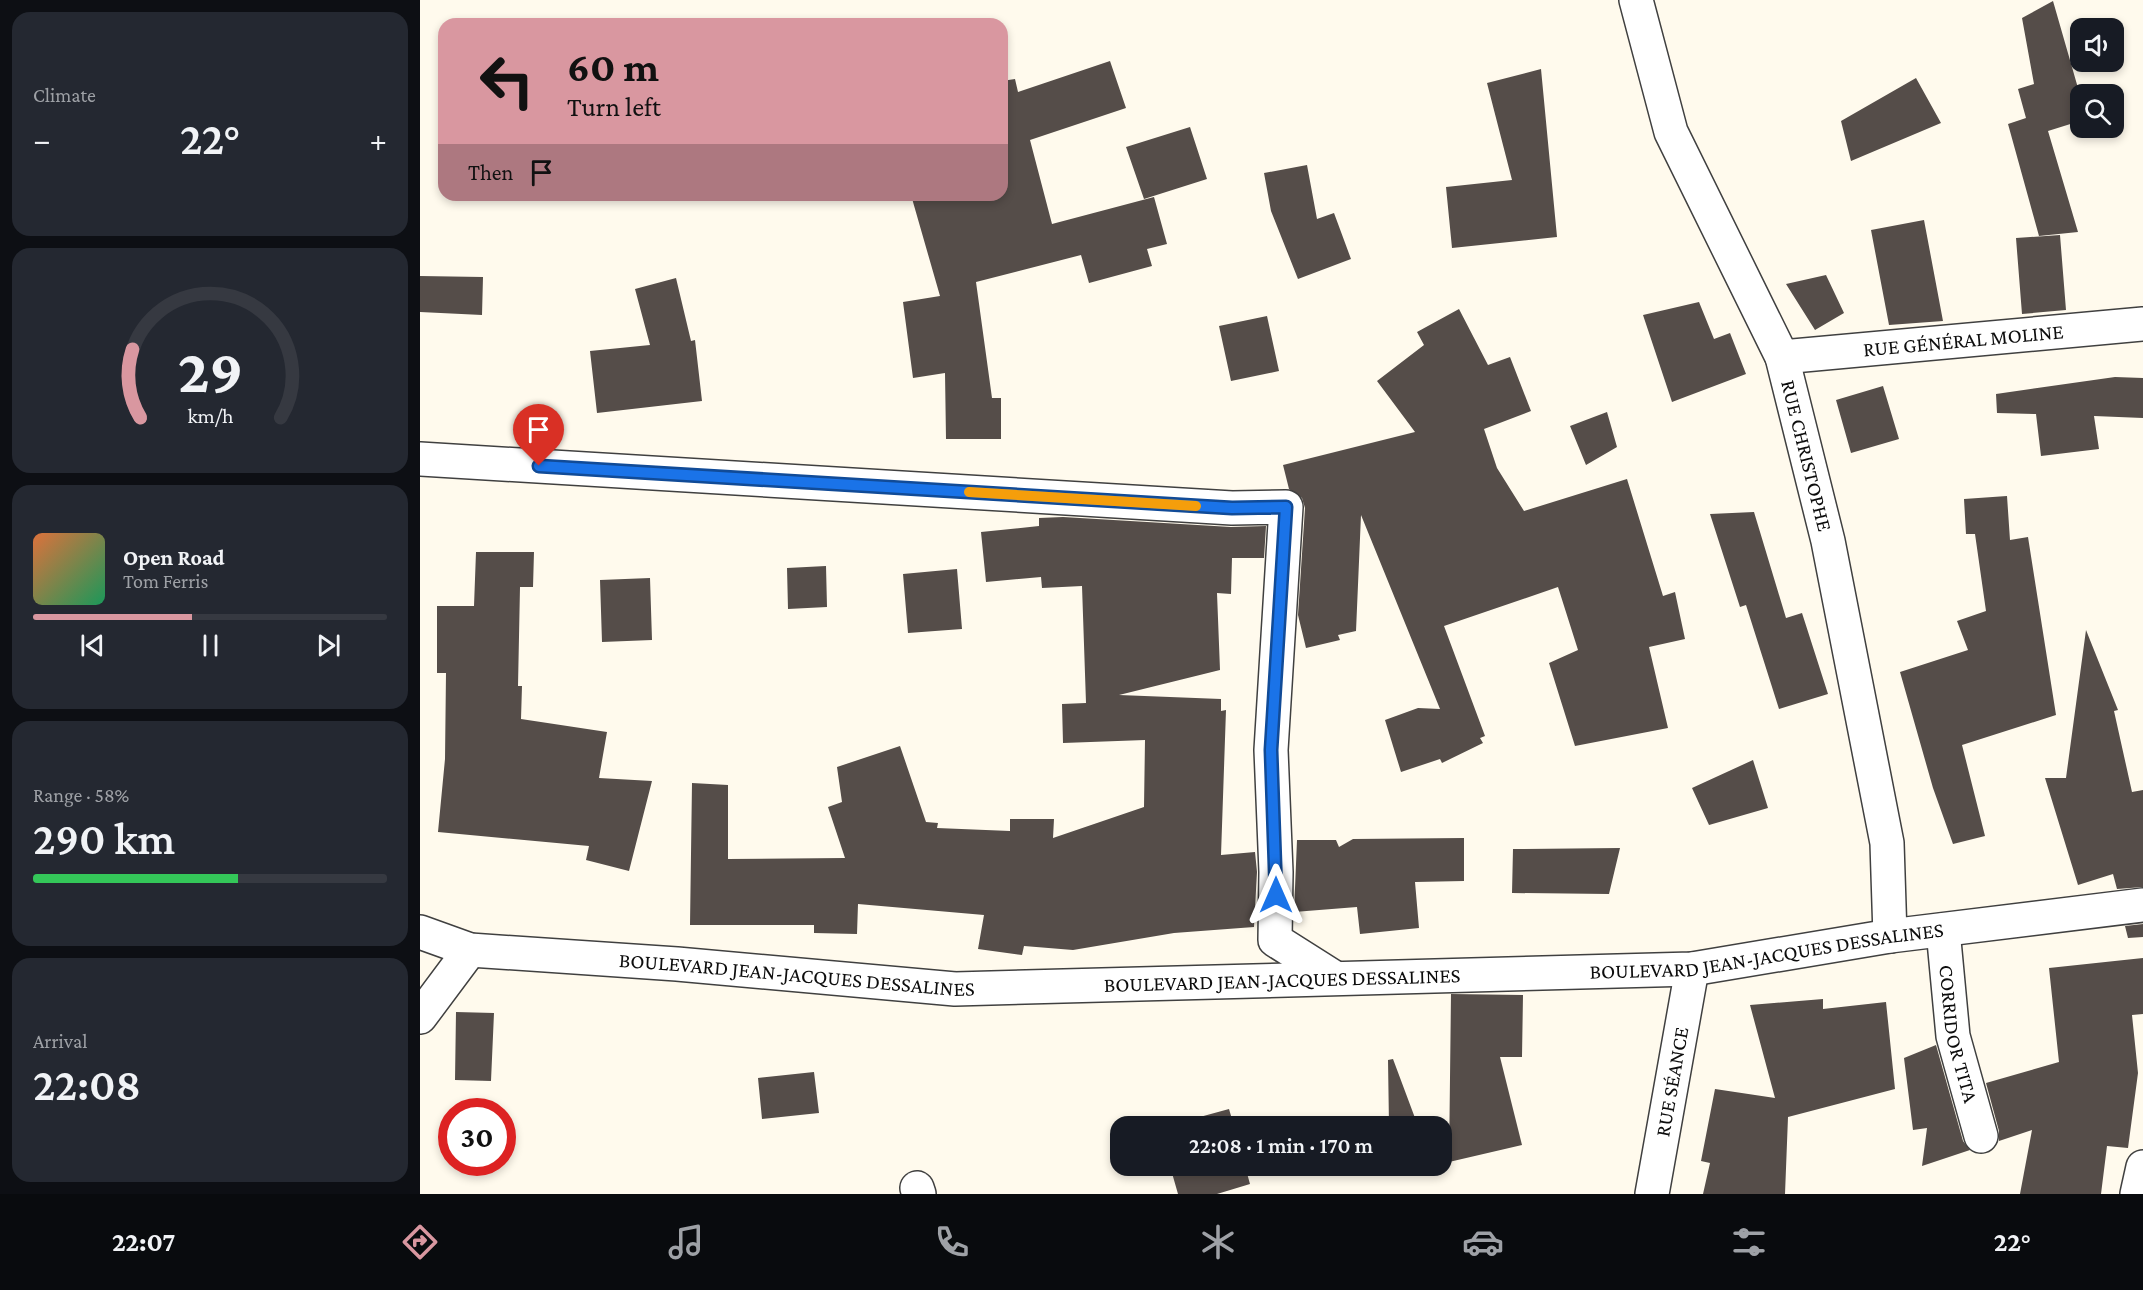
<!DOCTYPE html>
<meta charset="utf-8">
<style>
body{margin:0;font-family:"Crimson Pro",serif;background:#242831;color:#f1f3f6;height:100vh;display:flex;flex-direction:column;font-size:22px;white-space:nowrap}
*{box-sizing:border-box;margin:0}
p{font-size:20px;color:#9ea1a6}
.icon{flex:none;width:33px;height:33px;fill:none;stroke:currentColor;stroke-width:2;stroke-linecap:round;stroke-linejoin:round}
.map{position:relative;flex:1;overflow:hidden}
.drawer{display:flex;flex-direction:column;gap:12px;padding:12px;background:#0d0f14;width:420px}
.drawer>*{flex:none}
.banner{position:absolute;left:18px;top:18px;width:570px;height:183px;border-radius:18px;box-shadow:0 3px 9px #0003;background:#d997a0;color:#111;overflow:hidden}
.controls{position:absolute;left:1650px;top:18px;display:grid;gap:12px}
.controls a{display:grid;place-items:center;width:54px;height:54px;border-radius:12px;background:#171b24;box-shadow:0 3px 9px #0003;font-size:30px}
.speed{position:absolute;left:18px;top:1098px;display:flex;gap:12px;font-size:30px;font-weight:700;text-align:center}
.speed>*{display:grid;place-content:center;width:78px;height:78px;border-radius:50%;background:#171b24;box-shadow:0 3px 9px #0003;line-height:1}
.speed .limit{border:9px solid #d22;background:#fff;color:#111}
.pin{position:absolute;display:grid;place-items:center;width:51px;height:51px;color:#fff;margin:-62px -26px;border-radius:50% 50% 50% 0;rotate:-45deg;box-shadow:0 0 6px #0007}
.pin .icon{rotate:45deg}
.me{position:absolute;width:66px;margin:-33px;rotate:0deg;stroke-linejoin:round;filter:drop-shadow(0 0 4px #0008)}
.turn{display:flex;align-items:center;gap:21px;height:126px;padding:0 30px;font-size:27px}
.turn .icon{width:78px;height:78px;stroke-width:2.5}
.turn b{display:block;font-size:42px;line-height:51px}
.then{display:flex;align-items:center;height:57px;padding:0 30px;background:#0003;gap:12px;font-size:22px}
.big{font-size:45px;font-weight:600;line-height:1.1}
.drawer .widget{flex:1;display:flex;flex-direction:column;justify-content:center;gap:9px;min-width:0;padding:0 21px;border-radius:18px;background:#242831}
.drawer .dial{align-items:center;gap:0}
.dial svg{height:156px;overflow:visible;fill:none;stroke:#363941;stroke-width:7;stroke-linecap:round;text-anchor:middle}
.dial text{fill:#f1f3f6;stroke:none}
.song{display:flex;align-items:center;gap:18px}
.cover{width:72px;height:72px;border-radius:9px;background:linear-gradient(135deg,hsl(20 70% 55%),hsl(150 70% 35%))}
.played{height:6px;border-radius:3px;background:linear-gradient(90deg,#d997a0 45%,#363941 45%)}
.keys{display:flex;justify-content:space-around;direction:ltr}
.heat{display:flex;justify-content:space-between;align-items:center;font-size:33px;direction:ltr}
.charge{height:9px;border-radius:4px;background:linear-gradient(90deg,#34c759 58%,#363941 0)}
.trip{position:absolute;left:690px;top:1116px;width:342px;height:60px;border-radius:18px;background:#171b24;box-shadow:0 3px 9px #0003;font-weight:600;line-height:60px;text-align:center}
.dock{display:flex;height:96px;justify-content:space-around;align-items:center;background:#090b0e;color:#9ea1a6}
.dock .icon{width:42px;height:42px}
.dock .selected{color:#d997a0}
.dock b{font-size:27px;color:#f1f3f6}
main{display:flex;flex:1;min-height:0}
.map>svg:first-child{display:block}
.building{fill:#554d49}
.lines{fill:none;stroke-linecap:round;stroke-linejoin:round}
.minor-casing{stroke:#404040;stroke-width:36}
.tertiary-casing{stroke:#404040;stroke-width:36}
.minor{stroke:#fff;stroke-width:33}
.tertiary{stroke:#fff;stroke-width:33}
.route-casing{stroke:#114b97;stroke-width:15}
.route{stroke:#1a73e8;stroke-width:10}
.slow{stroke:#f59e0b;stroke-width:10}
.labels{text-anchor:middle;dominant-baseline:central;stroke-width:6;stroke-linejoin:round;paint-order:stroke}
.street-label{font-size:21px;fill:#0d0d0d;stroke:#fff}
</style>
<main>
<section class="drawer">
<div class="widget"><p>Climate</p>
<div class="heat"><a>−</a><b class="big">22°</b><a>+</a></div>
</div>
<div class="widget dial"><svg viewBox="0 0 100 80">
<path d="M14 69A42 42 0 1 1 86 69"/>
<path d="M14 69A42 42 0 0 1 10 34" stroke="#d997a0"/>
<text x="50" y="56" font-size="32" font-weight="700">29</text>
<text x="50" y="72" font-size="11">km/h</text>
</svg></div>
<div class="widget">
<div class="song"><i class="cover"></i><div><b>Open Road</b><p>Tom Ferris</p></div></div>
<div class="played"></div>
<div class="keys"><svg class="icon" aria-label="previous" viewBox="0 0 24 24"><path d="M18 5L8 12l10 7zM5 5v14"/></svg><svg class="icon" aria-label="pause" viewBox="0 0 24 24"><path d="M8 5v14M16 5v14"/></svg><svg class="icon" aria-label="next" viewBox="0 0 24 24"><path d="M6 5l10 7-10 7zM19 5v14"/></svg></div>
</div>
<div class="widget"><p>Range · 58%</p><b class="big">290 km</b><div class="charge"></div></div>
<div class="widget"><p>Arrival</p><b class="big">22:08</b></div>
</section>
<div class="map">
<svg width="1723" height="1194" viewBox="0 0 1723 1194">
<rect width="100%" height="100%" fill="#fffaed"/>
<path class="building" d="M1633,1L1660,95V121L1628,131L1658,232L1619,236L1588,124L1606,118L1598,89L1614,84L1602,18Z
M690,61L706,108L610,140L632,224L734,197L747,244L727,249L732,266L669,283L661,255L556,282L572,398H581V439H526L525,373L493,378L483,302L520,296L491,195H582V81L595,79L598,92Z
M1121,69L1137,237L1032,248L1026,187L1092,180L1067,83Z
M1496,78L1521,123L1431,161L1421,121Z
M770,127L787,179L724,199L706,147Z
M887,165L897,219L914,213L931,259L878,279L851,211L844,173Z
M1504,220L1523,321L1469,325L1451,230Z
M1640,235L1646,310L1602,314L1596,238Z
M1406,275L1424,313L1395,330L1366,284Z
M0,276L63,277L62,315L0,312Z
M256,278L271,341L275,340L282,401L177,413L170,351L230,345L215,289Z
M1279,302L1294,339L1310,333L1326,374L1252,402L1223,315Z
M1039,309L1068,365L1090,357L1111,411L1064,429L1077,468L1104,511L1207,479L1243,596L1255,592L1265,639L1229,647L1248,728L1155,746L1129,663L1158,650L1138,587L1024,626L1065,736L1060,738L1063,743L1022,763L1020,759L981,772L965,720L998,708L1020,709L941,515L936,631L918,635L920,640L886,648L878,615L885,508L882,498L869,489L863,465L995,432L957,381L1004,345L997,332Z
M847,316L859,371L811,381L799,326Z
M1695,377L1723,378V418L1674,416L1679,449L1621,456L1616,414L1577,413L1576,394Z
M1463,386L1479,439L1431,453L1416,400Z
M1187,412L1197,447L1166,465L1150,426Z
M1587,496L1590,540L1608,537L1636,715L1542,745L1565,836L1533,844L1513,788L1480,672L1548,650L1537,621L1566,611L1555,534H1546L1544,499Z
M1334,512L1366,618L1382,613L1408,694L1359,709L1326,605L1320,607L1290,514Z
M643,517L811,527L846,526L844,558H812L811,594L797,593L800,670L699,695L801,699V711L806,710L801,855L835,852L837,872L834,927L754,933L653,950L604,946L602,955L558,949L564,915L438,904L437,934L394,933V925H270L272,783L308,785V859L425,858L408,807L422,802L417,767L480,746L506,822L518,823L517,828L590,831V819H634L633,838L724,807L725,740L643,743L642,704L666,703L662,586L622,588L621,577L566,582L561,532L619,526V518Z
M56,552H114L113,587H100L98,686H102L101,719L187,732L179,778L232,781L209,871L166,860L169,846L18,832L25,759L26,673H17V606H54Z
M406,566L407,607L368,609L367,568Z
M537,569L542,629L488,633L483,574Z
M230,578L232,640L182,642L180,580Z
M1666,630L1698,710L1694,711L1712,792L1723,790V887L1697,889L1693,874L1658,885L1625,778H1646Z
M1333,760L1348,808L1289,825L1272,788Z
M1044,838V881L995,882L999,928L940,934L937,907L874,912L877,840H916L919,847L933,839Z
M1200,848L1189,894L1092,893L1093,849Z
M1723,924V937L1708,938L1705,926Z
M1723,958V1014L1712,1015L1718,1073L1708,1148L1687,1146L1681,1194H1600L1612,1130L1579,1141V1131L1566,1083L1639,1062L1629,968Z
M1031,994L1103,995L1102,1057H1080L1102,1145L1029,1162Z
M1403,999V1009L1466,1002L1475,1089L1368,1117L1365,1194H1283L1290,1163L1281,1161L1295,1089L1355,1098L1330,1005Z
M36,1012L74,1013L71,1081L35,1080Z
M1516,1045L1543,1141L1550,1150L1502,1166L1507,1128L1493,1130L1484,1058Z
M973,1059L998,1126H969L968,1060Z
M394,1072L399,1113L342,1119L338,1078Z
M809,1109L814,1126H747Z
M750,1166H825L830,1184L797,1194H758Z"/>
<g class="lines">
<g class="minor-casing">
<g id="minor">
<path id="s1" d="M1216,0L1251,132L1362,357L1408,541L1467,843L1470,936"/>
<path id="s2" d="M1362,357L1723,324"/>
<path d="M0,459L812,508L866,507L851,750L856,872L855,940L915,978"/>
<path id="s3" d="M1523,930L1533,1036L1561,1136"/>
<path d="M0,1017L50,950"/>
<path d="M497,1188L499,1194"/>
<path id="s4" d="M1232,1194L1272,969"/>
<path d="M1717,1194L1723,1167"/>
</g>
</g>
<g class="tertiary-casing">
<g id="tertiary">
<path id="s5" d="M0,932L50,950L257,964L535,989L1272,969L1470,936L1723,905"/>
</g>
</g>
<use href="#minor" class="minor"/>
<use href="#tertiary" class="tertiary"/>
</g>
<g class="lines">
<g class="route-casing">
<path id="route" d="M119,466L812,508L866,507L851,750L856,895"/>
</g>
<use href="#route" class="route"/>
<path class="slow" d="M549,492L776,506"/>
</g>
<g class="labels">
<g class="street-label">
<text stroke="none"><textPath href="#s2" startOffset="182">RUE GÉNÉRAL MOLINE</textPath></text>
<text stroke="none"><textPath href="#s1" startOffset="489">RUE CHRISTOPHE</textPath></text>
<text stroke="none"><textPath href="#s5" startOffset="1353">BOULEVARD JEAN-JACQUES DESSALINES</textPath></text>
<text stroke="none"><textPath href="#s5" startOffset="381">BOULEVARD JEAN-JACQUES DESSALINES</textPath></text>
<text stroke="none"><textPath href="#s5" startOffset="867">BOULEVARD JEAN-JACQUES DESSALINES</textPath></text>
<text stroke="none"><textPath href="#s3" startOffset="105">CORRIDOR TITA</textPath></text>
<text stroke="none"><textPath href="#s4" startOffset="114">RUE SÉANCE</textPath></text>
</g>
</g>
</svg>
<div class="controls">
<a><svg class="icon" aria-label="sound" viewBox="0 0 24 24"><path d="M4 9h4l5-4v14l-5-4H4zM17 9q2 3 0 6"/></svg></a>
<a><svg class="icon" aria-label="search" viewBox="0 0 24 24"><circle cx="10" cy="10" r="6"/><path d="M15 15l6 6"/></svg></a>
</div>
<div class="speed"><div class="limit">30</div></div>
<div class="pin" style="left:119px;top:466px;background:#d93025"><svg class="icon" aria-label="arrive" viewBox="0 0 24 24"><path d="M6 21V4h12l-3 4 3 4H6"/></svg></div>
<svg class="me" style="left:856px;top:895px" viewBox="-20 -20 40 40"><path d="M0-17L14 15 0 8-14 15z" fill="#1a73e8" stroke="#fff" stroke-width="4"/></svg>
<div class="trip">22:08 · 1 min · 170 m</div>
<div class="banner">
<div class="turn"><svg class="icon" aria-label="left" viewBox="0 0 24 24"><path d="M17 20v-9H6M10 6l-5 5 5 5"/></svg><div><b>60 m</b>Turn left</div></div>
<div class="then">Then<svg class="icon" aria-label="arrive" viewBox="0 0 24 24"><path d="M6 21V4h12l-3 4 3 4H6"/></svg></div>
</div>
</div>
</main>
<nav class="dock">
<b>22:07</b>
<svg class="icon selected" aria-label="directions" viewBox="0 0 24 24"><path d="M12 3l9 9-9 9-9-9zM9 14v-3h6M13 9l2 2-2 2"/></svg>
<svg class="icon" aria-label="music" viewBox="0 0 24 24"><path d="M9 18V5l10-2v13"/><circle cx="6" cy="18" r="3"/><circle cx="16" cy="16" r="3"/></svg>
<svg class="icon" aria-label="phone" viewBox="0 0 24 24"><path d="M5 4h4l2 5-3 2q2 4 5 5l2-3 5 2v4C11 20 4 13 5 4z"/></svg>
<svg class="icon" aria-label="climate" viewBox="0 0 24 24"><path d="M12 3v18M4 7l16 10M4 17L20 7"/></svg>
<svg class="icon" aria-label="car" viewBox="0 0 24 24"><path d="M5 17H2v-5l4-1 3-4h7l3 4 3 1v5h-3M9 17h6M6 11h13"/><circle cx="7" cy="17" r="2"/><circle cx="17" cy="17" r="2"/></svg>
<svg class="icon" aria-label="filters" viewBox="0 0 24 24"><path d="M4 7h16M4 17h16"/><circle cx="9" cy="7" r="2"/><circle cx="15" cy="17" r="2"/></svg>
<b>22°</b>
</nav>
